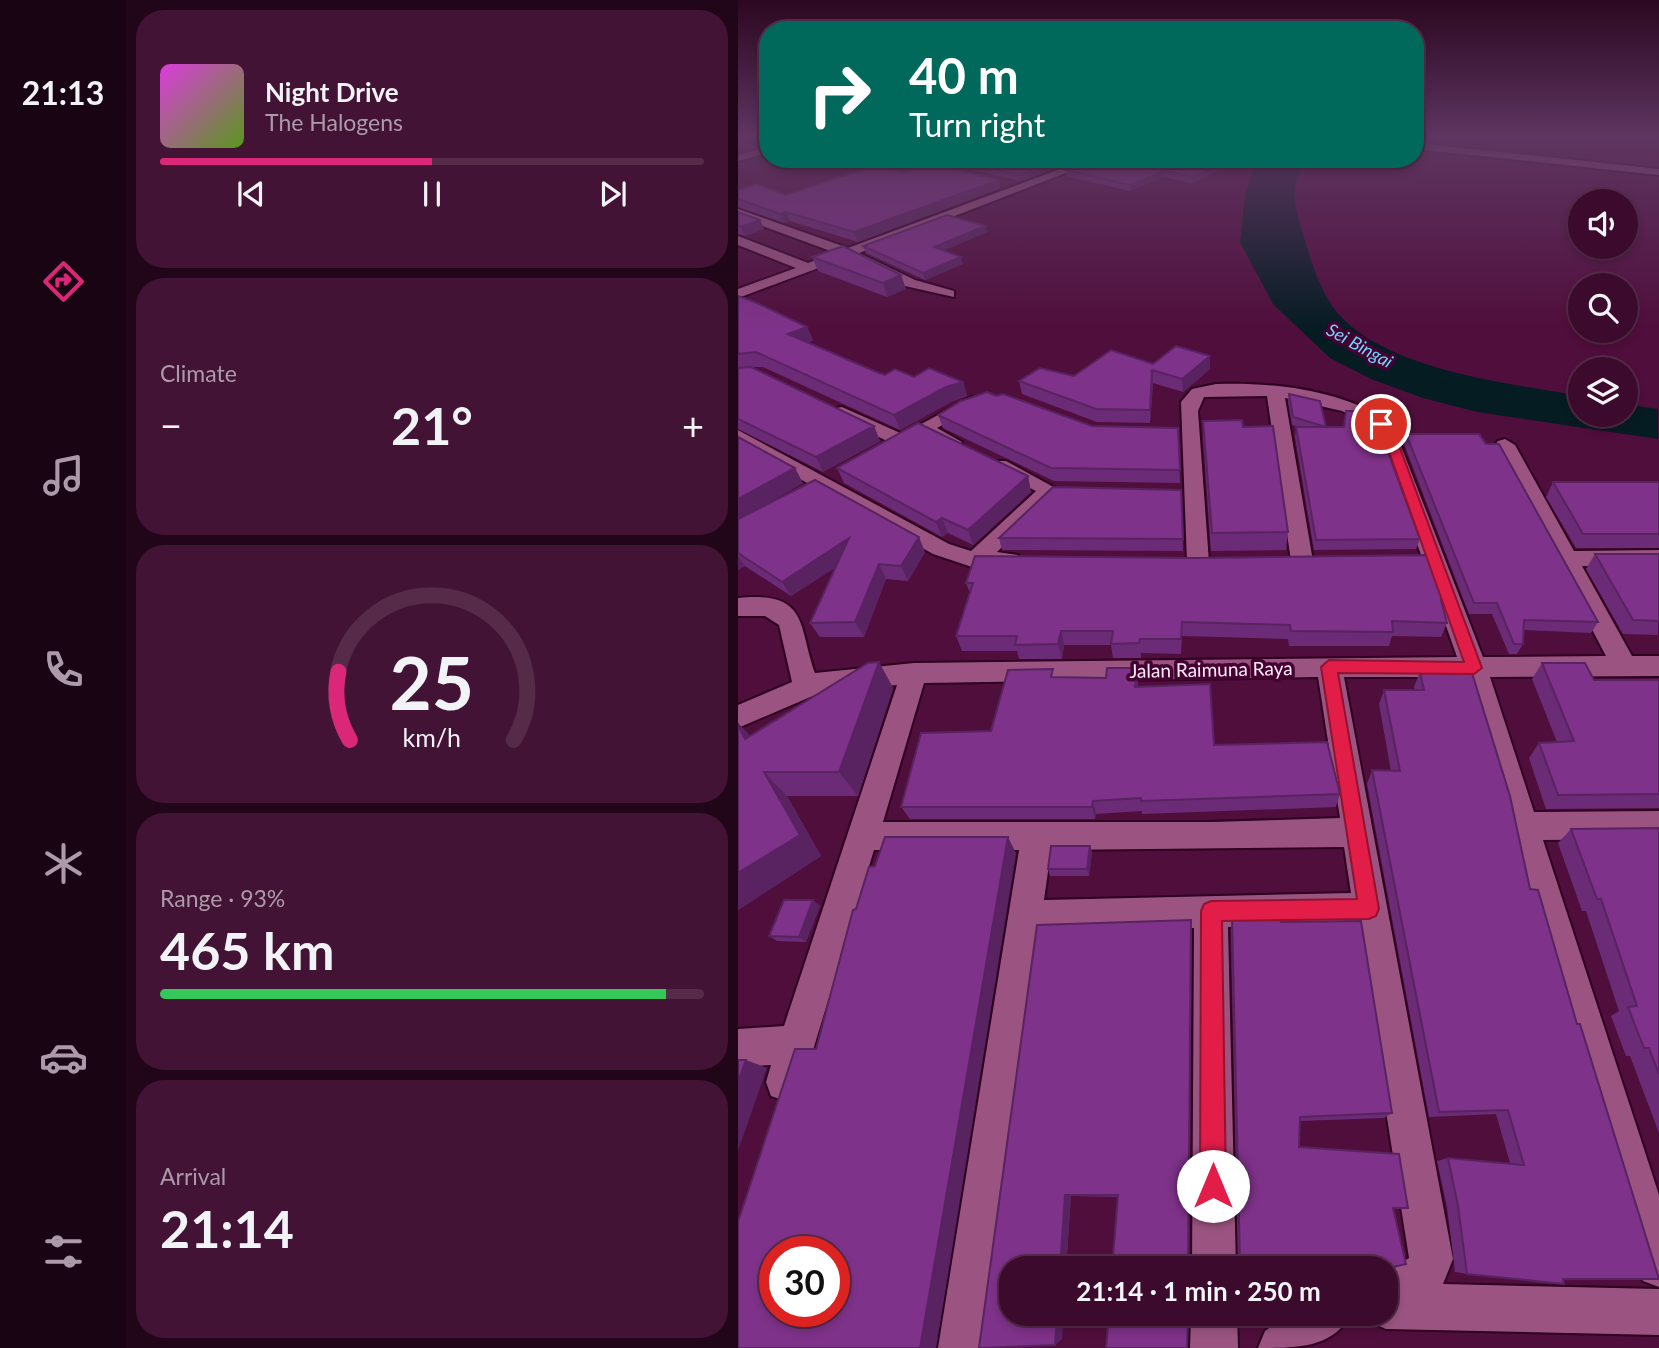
<!DOCTYPE html>
<meta charset="utf-8">
<style>
body{margin:0;font-family:Lato,sans-serif;background:#431335;color:#f1f3f6;height:100vh;display:flex;flex-direction:column;font-size:26px;white-space:nowrap}
*{box-sizing:border-box;margin:0}
p{font-size:23px;color:#ac9aaa}
.icon{flex:none;width:38px;height:38px;fill:none;stroke:currentColor;stroke-width:2;stroke-linecap:round;stroke-linejoin:round}
.map{position:relative;flex:1;overflow:hidden}
.drawer{display:flex;flex-direction:column;gap:10px;padding:10px;background:#210619;width:612px}
.drawer>*{flex:none}
.hud{position:absolute;left:21px;top:21px;width:665px;height:147px;border-radius:28px;box-shadow:0 4px 10px #0003,0 0 0 2px #552b49;background:#00695c;color:#fff;overflow:hidden}
.buttons{position:absolute;left:830px;top:189px;display:grid;gap:14px}
.buttons a{display:grid;place-items:center;width:70px;height:70px;border-radius:50%;background:#3c0a2d;box-shadow:0 4px 10px #0003,0 0 0 2px #552b49;font-size:35px}
.speed{position:absolute;left:21px;top:1236px;display:flex;gap:14px;font-size:35px;font-weight:700;text-align:center}
.speed>*{display:grid;place-content:center;width:91px;height:91px;border-radius:50%;background:#3c0a2d;box-shadow:0 4px 10px #0003,0 0 0 2px #552b49;line-height:1}
.speed .limit{border:10px solid #d22;background:#fff;color:#111}
.pin{position:absolute;display:grid;place-items:center;width:60px;height:60px;color:#fff;margin:-30px;border:4px solid #fff;border-radius:50%;box-shadow:0 2px 7px #0007}
.me{position:absolute;width:77px;margin:-38px;rotate:0deg;stroke-linejoin:round;filter:drop-shadow(0 0 5px #0008)}
.turn{display:flex;align-items:center;gap:24px;height:147px;padding:0 35px;font-size:32px}
.turn .icon{width:91px;height:91px;stroke-width:2.5}
.turn b{display:block;font-size:49px;line-height:60px}
.big{font-size:52px;font-weight:700;line-height:1.1}
.drawer .card{flex:1;display:flex;flex-direction:column;justify-content:center;gap:10px;min-width:0;padding:0 24px;border-radius:28px;background:#431335}
.drawer .dial{align-items:center;gap:0}
.dial svg{height:182px;overflow:visible;fill:none;stroke:#552b49;stroke-width:7;stroke-linecap:round;text-anchor:middle}
.dial text{fill:#f1f3f6;stroke:none}
.song{display:flex;align-items:center;gap:21px}
.cover{width:84px;height:84px;border-radius:10px;background:linear-gradient(135deg,hsl(300 70% 55%),hsl(90 70% 35%))}
.played{height:7px;border-radius:4px;background:linear-gradient(90deg,#db2777 50%,#552b49 50%)}
.keys{display:flex;justify-content:space-around;direction:ltr}
.heat{display:flex;justify-content:space-between;align-items:center;font-size:38px;direction:ltr}
.charge{height:10px;border-radius:5px;background:linear-gradient(90deg,#34c759 93%,#552b49 0)}
.trip{position:absolute;left:261px;top:1256px;width:399px;height:70px;border-radius:28px;background:#3c0a2d;box-shadow:0 4px 10px #0003,0 0 0 2px #552b49;font-weight:700;line-height:70px;text-align:center}
main{display:flex;flex:1;min-height:0}
.dock{display:flex;flex-direction:column;width:126px;justify-content:space-around;align-items:center;background:#180412;color:#ac9aaa}
.dock .icon{width:49px;height:49px}
.dock .current{color:#db2777}
.dock b{font-size:32px;color:#f1f3f6}
.map>svg:first-child{display:block}
.water{fill:#061c23}
.lines{fill:none;stroke-linecap:round;stroke-linejoin:round}
.street-casing{stroke:#2e0020;stroke-width:4}
.street{fill:#9b5481;fill-rule:evenodd}
.wall{fill:#6c2b76}
.shaded-wall{fill:#582360}
.building{fill:#7e3289;stroke:#582360;stroke-width:2;fill-rule:evenodd}
.route{fill:#e11d48;stroke:#92132f;stroke-width:2}
.labels{text-anchor:middle;dominant-baseline:central;stroke-width:7;stroke-linejoin:round;paint-order:stroke}
.far-water-label{font-size:18px;font-style:italic;fill:#6cd7fb;stroke:#440132}
.street-label{font-size:19px;fill:#feedf6;stroke:#440132}
</style>
<main>
<nav class="dock">
<b>21:13</b>
<svg class="icon current" aria-label="directions" viewBox="0 0 24 24"><path d="M12 3l9 9-9 9-9-9zM9 14v-3h6M13 9l2 2-2 2"/></svg>
<svg class="icon" aria-label="music" viewBox="0 0 24 24"><path d="M9 18V5l10-2v13"/><circle cx="6" cy="18" r="3"/><circle cx="16" cy="16" r="3"/></svg>
<svg class="icon" aria-label="phone" viewBox="0 0 24 24"><path d="M5 4h4l2 5-3 2q2 4 5 5l2-3 5 2v4C11 20 4 13 5 4z"/></svg>
<svg class="icon" aria-label="climate" viewBox="0 0 24 24"><path d="M12 3v18M4 7l16 10M4 17L20 7"/></svg>
<svg class="icon" aria-label="car" viewBox="0 0 24 24"><path d="M5 17H2v-5l4-1 3-4h7l3 4 3 1v5h-3M9 17h6M6 11h13"/><circle cx="7" cy="17" r="2"/><circle cx="17" cy="17" r="2"/></svg>
<svg class="icon" aria-label="filters" viewBox="0 0 24 24"><path d="M4 7h16M4 17h16"/><circle cx="9" cy="7" r="2"/><circle cx="15" cy="17" r="2"/></svg>
</nav>
<section class="drawer">
<div class="card">
<div class="song"><i class="cover"></i><div><b>Night Drive</b><p>The Halogens</p></div></div>
<div class="played"></div>
<div class="keys"><svg class="icon" aria-label="previous" viewBox="0 0 24 24"><path d="M18 5L8 12l10 7zM5 5v14"/></svg><svg class="icon" aria-label="pause" viewBox="0 0 24 24"><path d="M8 5v14M16 5v14"/></svg><svg class="icon" aria-label="next" viewBox="0 0 24 24"><path d="M6 5l10 7-10 7zM19 5v14"/></svg></div>
</div>
<div class="card"><p>Climate</p>
<div class="heat"><a>−</a><b class="big">21°</b><a>+</a></div>
</div>
<div class="card dial"><svg viewBox="0 0 100 80">
<path d="M14 69A42 42 0 1 1 86 69"/>
<path d="M14 69A42 42 0 0 1 9 39" stroke="#db2777"/>
<text x="50" y="56" font-size="32" font-weight="700">25</text>
<text x="50" y="72" font-size="11">km/h</text>
</svg></div>
<div class="card"><p>Range · 93%</p><b class="big">465 km</b><div class="charge"></div></div>
<div class="card"><p>Arrival</p><b class="big">21:14</b></div>
</section>
<div class="map">
<svg width="921" height="1348" viewBox="0 0 921 1348">
<rect width="100%" height="100%" fill="#500e3c"/>
<path class="water" d="M525,159H577C552,173 554,199 562,224C572,256 581,296 606,320C661,372 770,383 842,396V415H887V404L920,409V439L739,412L685,398L633,379L592,358L535,304L502,242L507,196L514,171Z"/>
<g class="lines">
<g class="street-casing">
<path id="street" d="M677,143L921,169V175L677,149Z
M30,147V153L0,161V155Z
M86,159C102,159 119,166 135,165C166,164 203,153 231,173L226,176L180,165L132,172Z
M349,159H364L121,253L177,280L216,291V297L167,286L110,257L0,298V289L58,268L0,245V236L70,263L98,253L0,217V209L110,248Z
M478,384C537,382 604,390 654,423L745,657L868,656L757,445L760,441L767,439L777,445L836,551L921,550V566H844L894,656H921V676L752,677L796,812L921,811V839L805,840L921,1195V1287L905,1281L899,1265L726,677H606L715,1259L705,1284L921,1289V1335L648,1329L632,1322L629,1314H648V1272L671,1258L619,926L490,927L498,1269H454L456,928L302,933L248,1348H200L281,850H136L61,1096L47,1101L33,1096L28,1082L33,1065L0,1067V1029L46,1026L159,685L84,692L0,728V705L54,682L41,625L27,616H0V598C71,591 60,625 77,673L176,663L719,657L639,430L604,411L547,398L575,561L572,566H556L553,561L529,396L466,397L460,411L471,562L468,567H452L449,562L443,402L454,389ZM580,677L602,818L474,822H145L186,683ZM606,847L613,893L306,900L313,850Z
M233,397L239,398L242,402L239,406L199,428L224,442L221,446H207L176,428Z
M104,407L169,436L172,440L169,444H155L98,416L95,412L98,408Z
M0,430L211,544L233,551L298,491L254,469L251,465L254,461H268L321,490L259,552L280,555L283,560L280,565L237,568L195,554L0,444Z
M453,1314H499L500,1348H452Z
M551,1314H613C595,1348 560,1348 520,1348L527,1331Z"/>
</g>
<use href="#street" class="street"/>
</g>
<path class="wall" d="M227,159H341L282,181L223,167L222,161Z
M492,160V165L454,183L426,177L392,191L328,176V170Z
M165,172L261,180L262,188L120,242L52,221L46,223L0,207V190L47,195Z
M0,212L26,229L7,236L0,234Z
M247,226L249,232L206,250L225,264L187,280L128,253L125,246Z
M74,257L168,289L149,297L80,271Z
M0,296L69,327L75,340L70,343L147,375L225,382L229,396L213,402L162,430L25,367H12L136,426L142,441L85,472L0,429Z
M472,356V369L445,392L415,383L412,423L359,422L284,394L281,381L336,376Z
M551,394L588,427L682,539L678,549L576,550L557,437L558,427H562L554,425L550,401Z
M200,415L354,426L440,428L442,483L316,481L205,428Z
M465,421L505,427L550,532L548,550L473,551L465,438Z
M668,434L860,622L853,633L785,630V644L779,654H771L754,614H731L666,444Z
M0,437L65,483L6,516L187,552L170,581L148,579L126,637H82L72,623L98,567L53,596L7,566L0,570Z
M99,468L290,476L293,492L235,545L210,533L204,537L106,483Z
M815,482H921V548H838L808,497Z
M443,490L445,551L264,550L261,538Z
M857,554H921L920,635L885,634L848,569Z
M228,583L707,600L705,606L709,623L703,637L654,636L651,646H551L550,639L444,636L443,654L403,653V658H375L373,645H326L324,659H281L279,651H224L218,636L232,593Z
M141,662L155,688L120,796H49L83,856L0,910V723L12,736Z
M804,663L856,680H921V808L808,809L791,758L801,743L819,742L794,679Z
M682,672L792,889L839,1024L921,1277L729,1274L717,1272L709,1207L699,1161L710,1158L772,1163L758,1114L691,1117L629,784L634,770L653,771L641,704L646,690H677L676,687Z
M317,677L400,682V686L476,745L602,794L598,807L404,814V811L358,814L357,819H172L163,807Z
M921,828V1133L892,1056H888L873,1016L881,1011L848,911H844L820,843L833,829Z
M354,852L351,876H312L310,869Z
M75,900L82,906L68,942L39,941L31,936Z
M494,919L543,922L654,1113L646,1118L561,1121V1147L670,1208L655,1209L647,1269H590L588,1257L502,1264L500,1262L493,930Z
M453,920L450,1269H374L380,1197L333,1196L328,1269H273V1314H325L324,1339L317,1345L241,1348L299,925Z"/>
<path class="shaded-wall" d="M324,159H341L282,181L281,175Z
M492,160V165L454,183V177Z
M426,171V177L392,191V185Z
M261,180L262,188L120,242L116,232Z
M48,212L52,221L46,223L42,214Z
M22,220L26,229L7,236L3,227Z
M247,226L249,232L198,254L196,247Z
M223,257L225,264L187,280L185,273Z
M163,275L168,289L149,297L145,283Z
M69,327L75,340L56,348L50,334Z
M472,356V369L445,392L444,379Z
M414,370L415,383L412,423V410Z
M225,382L229,396L213,402L162,430L156,415L208,387Z
M136,426L142,441L85,472L78,457Z
M57,468L65,483L0,519V499Z
M290,476L293,492L235,545L230,530Z
M204,518L210,533L204,537L198,522Z
M181,537L187,552L170,581L163,566Z
M111,538L119,553L53,596L44,582Z
M0,556L7,566L0,570Z
M141,564L148,579L126,637L117,622Z
M323,631L326,645L324,659L320,644Z
M141,662L155,688L120,796L101,772Z
M399,668L400,682L398,701L397,687Z
M0,723L18,743L7,739L0,725Z
M26,772L49,796L83,856L0,910V873Z
M355,801L358,814L357,819L354,807Z
M270,837L278,853L198,1348H182Z
M352,846L354,852L351,876L349,869Z
M75,900L82,906L68,942L61,937Z
M8,1060L29,1068L0,1151V1082Z
M327,1195L333,1196L328,1269H322Z
M319,1314H325L324,1339L317,1345Z"/>
<path class="building" d="M227,159H324L281,175L222,161Z
M355,159H491L492,160L454,177L426,171L392,185L328,170Z
M191,164L201,165L261,180L116,232L48,212L42,214L0,199V190L19,184L47,195L139,165L165,172Z
M0,212L22,220L3,227L0,226Z
M209,215L247,226L196,247L223,257L185,273L125,246Z
M105,246L163,275L145,283L74,257Z
M0,296L19,303L69,327L50,334L141,373L147,375L157,369L176,377L191,368L225,382L208,387L156,415L18,352L0,354Z
M438,346L472,356L444,379L414,370L412,410L358,409L281,381L302,368L336,376L373,350L415,364Z
M13,367L136,426L78,457L0,419V368Z
M249,392L258,396L265,394L354,426L440,428L442,470L313,468L200,415L223,401Z
M551,394L582,401L588,427L555,417Z
M608,411H619L639,422L682,539L578,540L558,427H606Z
M504,420L505,427L535,426L550,532L474,533L465,421Z
M180,423L290,476L230,530L204,518L198,522L99,468Z
M668,434H741L748,444H761L860,622L786,620L785,644H776L759,603H736Z
M0,437L57,468L0,499Z
M77,480L181,537L163,566L141,564L117,622L72,623L111,538L44,582L0,553V519Z
M815,482H921V534H845Z
M315,487L443,490L445,539L261,538Z
M857,554H921V621L895,620Z
M690,555L707,600H703L709,623L654,621L655,632L553,631L552,625L444,622L443,639H402L401,643L373,644L375,631H323L320,644L277,645L279,636H218L235,583H228L237,556L460,558Z
M141,662L101,772H26L62,835L0,873V725L7,739L130,663Z
M804,663H847L856,680H921V794L820,795L801,743L836,741Z
M369,668H399L397,687L472,684L476,745L589,742L602,794L403,801V798L355,801L354,807H163L183,733L253,731L270,670L315,669L313,677L368,678Z
M682,672L734,673L772,796L792,889L800,890L839,1024H842L921,1279H825L826,1284L729,1274L720,1206L710,1158L786,1165L770,1110L701,1112L634,770L662,771L646,690H686Z
M921,828V1074L911,1048H906L890,1007L899,1006L863,899H859L833,829Z
M147,837H270L182,1348H0V1222L57,1049H78L115,910L118,909L131,867L137,866ZM37,1251H96V1311H37Z
M313,846H352L349,869H310Z
M46,900H75L61,937L31,936Z
M542,918L543,922L623,921L654,1113L562,1117L561,1147L661,1154L670,1208H655L668,1264L647,1269H596L594,1257L502,1264L494,919Z
M453,920L450,1269H374L380,1195H327L322,1269H273V1314H319L317,1345L241,1348L299,925Z
M0,1060H8L0,1082Z
M371,1314H450L449,1348H368Z"/>
<linearGradient id="sky" x2="0" y2="1"><stop stop-color="#2c0821"/><stop offset="0.42" stop-color="#5e3661"/><stop offset="1" stop-color="#5e3661" stop-opacity="0"/></linearGradient>
<rect width="921" height="328" fill="url(#sky)"/>
<path class="route" d="M640,421H647L656,432L744,668L736,674L600,673L641,909L638,916L631,919L484,921L488,1186L484,1195L475,1199L466,1195L462,1186L463,911L466,904L473,901L619,899L583,667L591,660L726,662Z"/>
<g class="labels">
<g class="far-water-label">
<text transform="translate(622 345) rotate(29)">Sei Bingai</text>
</g>
<g class="street-label">
<text transform="translate(473 669) rotate(-1)">Jalan Raimuna Raya</text>
</g>
</g>
</svg>
<div class="buttons">
<a><svg class="icon" aria-label="sound" viewBox="0 0 24 24"><path d="M4 9h4l5-4v14l-5-4H4zM17 9q2 3 0 6"/></svg></a>
<a><svg class="icon" aria-label="search" viewBox="0 0 24 24"><circle cx="10" cy="10" r="6"/><path d="M15 15l6 6"/></svg></a>
<a><svg class="icon" aria-label="layers" viewBox="0 0 24 24"><path d="M12 4l9 5-9 5-9-5zM3 14l9 5 9-5"/></svg></a>
</div>
<div class="speed"><div class="limit">30</div></div>
<div class="pin" style="left:643px;top:424px;background:#d93025"><svg class="icon" aria-label="arrive" viewBox="0 0 24 24"><path d="M6 21V4h12l-3 4 3 4H6"/></svg></div>
<svg class="me" style="left:475px;top:1186px" viewBox="-20 -20 40 40"><circle r="19" fill="#fff"/><path d="M0-13L10 11 0 6-10 11z" fill="#e11d48"/></svg>
<div class="trip">21:14 · 1 min · 250 m</div>
<div class="hud">
<div class="turn"><svg class="icon" aria-label="right" viewBox="0 0 24 24"><path d="M7 20v-9h11M14 6l5 5-5 5"/></svg><div><b>40 m</b>Turn right</div></div>
</div>
</div>
</main>
